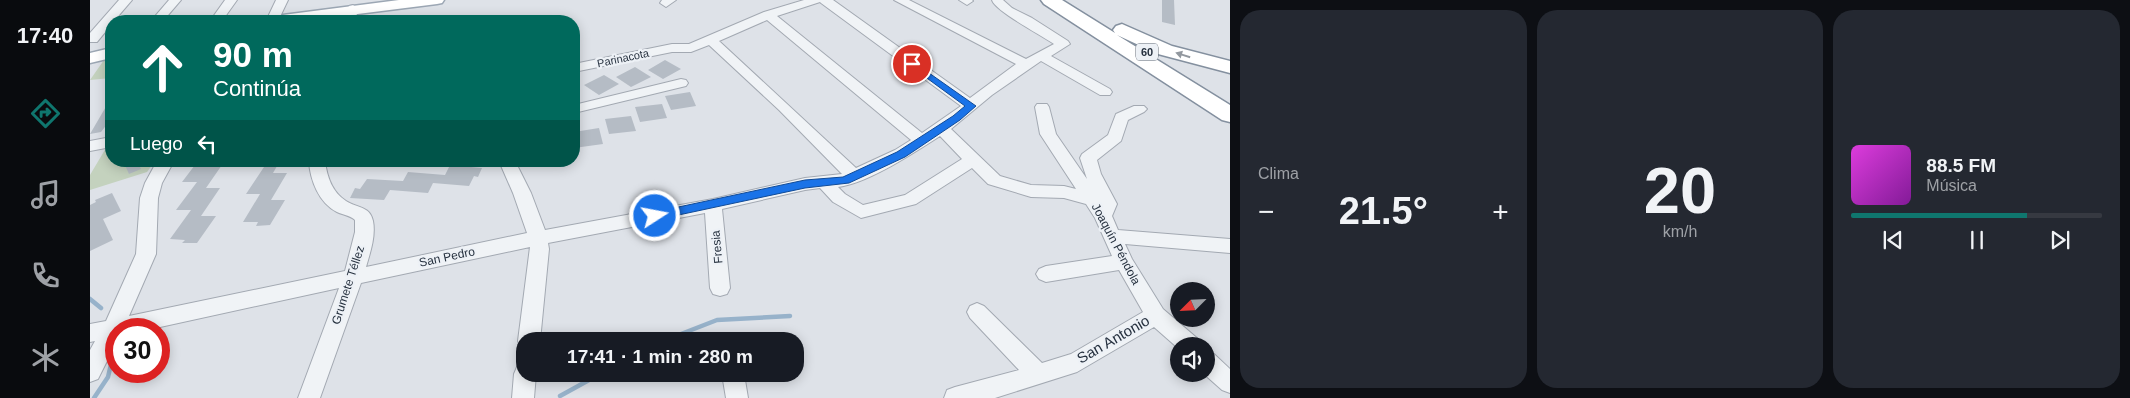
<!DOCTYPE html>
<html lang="es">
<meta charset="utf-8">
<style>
body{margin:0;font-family:Arial,sans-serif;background:#242831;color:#f1f3f6;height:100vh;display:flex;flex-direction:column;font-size:19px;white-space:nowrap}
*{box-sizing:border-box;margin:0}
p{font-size:16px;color:#9ea1a6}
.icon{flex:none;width:28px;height:28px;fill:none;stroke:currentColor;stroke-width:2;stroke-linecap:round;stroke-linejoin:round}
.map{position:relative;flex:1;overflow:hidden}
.side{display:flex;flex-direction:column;gap:10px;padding:10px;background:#0d0f14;width:900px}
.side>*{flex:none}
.top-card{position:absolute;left:15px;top:15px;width:475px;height:152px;border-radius:20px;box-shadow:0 2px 12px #0003;background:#00695c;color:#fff;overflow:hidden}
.needle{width:32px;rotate:246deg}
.buttons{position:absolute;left:1080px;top:282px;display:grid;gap:10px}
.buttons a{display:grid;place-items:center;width:45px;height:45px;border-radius:50%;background:#171b24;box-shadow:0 2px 12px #0003;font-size:25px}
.speed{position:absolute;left:15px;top:318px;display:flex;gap:10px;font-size:25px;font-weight:700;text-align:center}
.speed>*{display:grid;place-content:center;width:65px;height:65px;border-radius:50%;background:#171b24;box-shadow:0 2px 12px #0003;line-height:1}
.speed .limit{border:8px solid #d22;background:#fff;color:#111}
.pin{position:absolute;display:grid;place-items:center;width:42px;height:42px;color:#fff;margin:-21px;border:2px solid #fff;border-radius:50%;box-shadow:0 1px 5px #0007}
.me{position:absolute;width:55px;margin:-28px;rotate:79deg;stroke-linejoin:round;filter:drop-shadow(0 0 4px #0008)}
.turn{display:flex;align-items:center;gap:18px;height:105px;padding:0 25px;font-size:22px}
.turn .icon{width:65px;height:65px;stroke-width:2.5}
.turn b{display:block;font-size:35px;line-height:42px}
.then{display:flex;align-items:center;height:48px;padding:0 25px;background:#0003;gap:10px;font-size:19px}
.big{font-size:38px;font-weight:700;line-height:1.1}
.side .widget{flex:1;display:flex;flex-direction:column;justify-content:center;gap:8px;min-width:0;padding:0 18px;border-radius:20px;background:#242831}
.side .dial{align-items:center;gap:0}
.dial b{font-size:65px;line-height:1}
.song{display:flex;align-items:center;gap:15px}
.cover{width:60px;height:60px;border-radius:8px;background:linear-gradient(135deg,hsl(300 70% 55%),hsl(290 70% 35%))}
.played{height:5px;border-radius:2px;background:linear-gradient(90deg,#0f766e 70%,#363941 70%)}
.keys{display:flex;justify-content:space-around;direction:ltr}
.heat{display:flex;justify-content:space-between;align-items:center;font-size:28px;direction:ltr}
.side .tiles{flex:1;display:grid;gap:10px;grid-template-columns:repeat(3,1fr)}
.trip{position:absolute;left:426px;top:332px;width:288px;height:50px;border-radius:20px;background:#171b24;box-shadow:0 2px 12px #0003;font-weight:700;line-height:50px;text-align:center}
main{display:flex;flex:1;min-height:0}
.tab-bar{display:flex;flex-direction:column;width:90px;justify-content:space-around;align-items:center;background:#090b0e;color:#9ea1a6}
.tab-bar .icon{width:35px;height:35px}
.tab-bar .current{color:#0f766e}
.tab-bar b{font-size:22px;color:#f1f3f6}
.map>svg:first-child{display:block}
.green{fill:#c4d2be}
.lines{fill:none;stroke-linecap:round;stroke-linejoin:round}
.stream{stroke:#97b2ca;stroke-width:4.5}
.building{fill:#b5bcc5}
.minor-casing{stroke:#a3a9b2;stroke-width:2}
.major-casing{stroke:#9ca7b4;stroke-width:3}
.highway-casing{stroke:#84909f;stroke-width:3}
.minor{fill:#f0f3f6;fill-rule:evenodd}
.major{fill:#fff;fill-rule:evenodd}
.highway{fill:#fff;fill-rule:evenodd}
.oneway{fill:#92989f}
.route{fill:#1a73e8;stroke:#114b97}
.labels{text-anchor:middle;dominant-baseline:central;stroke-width:4.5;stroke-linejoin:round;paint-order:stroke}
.shield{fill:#edf1f6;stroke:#626b76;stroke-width:1}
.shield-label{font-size:11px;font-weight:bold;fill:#26313f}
.far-street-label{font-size:11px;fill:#26313f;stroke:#edf1f6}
.street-label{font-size:12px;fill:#26313f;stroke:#edf1f6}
.near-street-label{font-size:15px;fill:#26313f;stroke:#edf1f6}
</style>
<main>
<nav class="tab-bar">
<b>17:40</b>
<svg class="icon current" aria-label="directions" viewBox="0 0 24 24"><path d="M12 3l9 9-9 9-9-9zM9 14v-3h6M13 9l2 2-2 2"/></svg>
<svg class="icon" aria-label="music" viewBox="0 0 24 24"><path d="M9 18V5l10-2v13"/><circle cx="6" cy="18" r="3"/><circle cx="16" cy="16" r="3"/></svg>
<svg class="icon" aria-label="phone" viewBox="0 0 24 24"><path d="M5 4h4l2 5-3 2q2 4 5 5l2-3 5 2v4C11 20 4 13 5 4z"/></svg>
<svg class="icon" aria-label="climate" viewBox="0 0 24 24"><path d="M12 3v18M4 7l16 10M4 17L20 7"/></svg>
</nav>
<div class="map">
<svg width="1140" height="398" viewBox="0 0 1140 398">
<rect width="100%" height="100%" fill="#dee2e8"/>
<path class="green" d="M21,58V78L0,80L14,60Z
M21,147V161H65L57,172L0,190V175L16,148Z"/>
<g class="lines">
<path class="stream" d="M0,299L11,308
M573,341L627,320L700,316
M470,396L510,374
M4,398L18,377L26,343"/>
</g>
<path class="building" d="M1072,0H1084L1085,25L1072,22Z
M575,60L591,69L573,79L558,70Z
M545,67L561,77L541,87L526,77Z
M514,75L529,84L509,95L494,85Z
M600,92L606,106L581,110L575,96Z
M21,98V119L11,132L0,134Z
M572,104L577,118L550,122L545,107Z
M541,116L546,131L519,134L515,119Z
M509,128L513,144L484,148V132Z
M40,161H47L51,169L39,174L34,163Z
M108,161L134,162L116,188H130L111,216H126L107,243H92L95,240L80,239L101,210H86L107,182H92Z
M178,161H190L183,173H197L181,200H195L180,225L166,226L168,222H153L170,194H156Z
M360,165L392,168L388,177L384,176L379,186L343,183L338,193L300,190L294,200L260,198L265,188L270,189L277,179L313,181L318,172L355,175Z
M22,193L31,211L13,219L23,240L0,251V205L6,202L5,200Z"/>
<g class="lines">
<g class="minor-casing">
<path id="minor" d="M29,0H42L24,21H21V25L7,42H0V33Z
M79,0H91L73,21H61Z
M135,0H147L132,21H120Z
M186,0H198L188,21H176Z
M572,0H586L576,7L570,3Z
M714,0H743L880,98L926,64L804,0H819L936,59L964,44C951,35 905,11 902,0H913L922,8L942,18L978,41L980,44L961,56L1020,89L1022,92L1020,95H1010L951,61L902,95L861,129L910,176L941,185L974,186L986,189L950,134L945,107L947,104H957L959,107L966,134L997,179L990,158L992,154L1018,135L1026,114L1044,106H1054L1057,109L1054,112L1038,120L1031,141L1007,160L1011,174L1027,204L1022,216L1028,230L1140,239V253L1035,244L1042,259L1073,309L1108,339L1111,346H1089V349L1064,327L987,372L905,398H854L857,390L865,387L929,370L880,318L877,312L880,306L887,303L894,306L952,363L981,354L1053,312L1029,270L956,282L949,279L946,274L949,269L956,266L1022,256L1005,218L996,204L974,198L941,197L898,184L882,168L826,204L771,218L743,202L730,188L715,190L632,209L640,288L637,294L630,296L623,294L620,288L615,213L458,243L459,249L450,341H435V349L431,348L428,341L440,247L271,283L230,398H208L249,288L61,329H26V343L8,379L0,382V350L5,341L0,342V324L16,321L46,254L50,198L55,183L67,161H84L72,183L68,198L66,254L39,316L255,271L265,232V220C259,215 253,215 247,212C229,203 220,180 219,161H235C237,177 242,192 256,201C267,208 280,206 283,221C286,236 280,253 276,267L437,233L423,193L409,161H425L441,193L455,230L623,199L715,178L752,174L689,110L619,45L601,52H582L484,72V64L582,44H599L674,12ZM730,2L731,3L871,106L832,133L687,16ZM677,20L821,140L805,150L766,168L629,41ZM850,136L872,159L815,195L773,205L755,194L748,187C777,184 825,152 850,136Z
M869,0H882L883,1L877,5Z
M263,5L269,9L264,21H252L259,6Z
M591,79L596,80L598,83L596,86L484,113V105Z
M21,137V147L0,151V141Z
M1116,351L1124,354L1140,369V393L1132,390L1114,374H1116Z
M435,364V374H446L444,398H422L424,374L427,367Z
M632,374H654L658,398H636Z"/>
</g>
<g class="major-casing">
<path id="major" d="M309,0H354L352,3L347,4L212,21H177L180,18L185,16Z
M21,48V58L0,63V53Z"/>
</g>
<g class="highway-casing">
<path id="highway" d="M951,0H972L1025,33L1023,30L1026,26L1032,24L1082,46L1140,61V73L1068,54L1027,35L1140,105V122L1132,120L954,4Z"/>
</g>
<use href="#minor" class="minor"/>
<use href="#major" class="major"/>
<use href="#highway" class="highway"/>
</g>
<defs><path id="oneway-solid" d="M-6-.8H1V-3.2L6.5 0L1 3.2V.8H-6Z" transform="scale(1.25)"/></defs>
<use class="oneway" href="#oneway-solid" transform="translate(1093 55) rotate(-163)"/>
<path class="route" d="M822,61L886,106L870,120L815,157L759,183L715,188L565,220L561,219L559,216L561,213L565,212L715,180L753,177L807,152L863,116L875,106L819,65V62Z"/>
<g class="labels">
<rect class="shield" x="1046" y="43.5" width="22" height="17" rx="4"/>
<g class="shield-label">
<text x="1057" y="52">60</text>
</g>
<g class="far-street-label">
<text transform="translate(533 58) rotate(-12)">Parinacota</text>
</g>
<g class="street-label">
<text transform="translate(1026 244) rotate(62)">Joaquín Péndola</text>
<text transform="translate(627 247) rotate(-95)">Fresia</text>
<text transform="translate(357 257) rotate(-12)">San Pedro</text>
<text transform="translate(258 285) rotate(-72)">Grumete Téllez</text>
</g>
<g class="near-street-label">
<text transform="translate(1023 339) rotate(-30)">San Antonio</text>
</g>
</g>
</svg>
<div class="buttons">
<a><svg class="needle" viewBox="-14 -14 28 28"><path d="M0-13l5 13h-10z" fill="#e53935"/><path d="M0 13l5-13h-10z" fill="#9ea1a6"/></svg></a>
<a><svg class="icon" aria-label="sound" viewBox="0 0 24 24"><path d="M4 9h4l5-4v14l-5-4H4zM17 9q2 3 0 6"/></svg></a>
</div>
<div class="speed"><div class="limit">30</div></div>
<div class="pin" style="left:822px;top:64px;background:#d93025"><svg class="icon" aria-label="arrive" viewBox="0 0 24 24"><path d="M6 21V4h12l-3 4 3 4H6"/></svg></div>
<svg class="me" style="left:565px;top:216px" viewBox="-20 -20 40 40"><circle r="17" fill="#1a73e8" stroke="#fff" stroke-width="3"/><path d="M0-11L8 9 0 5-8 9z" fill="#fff"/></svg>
<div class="trip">17:41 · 1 min · 280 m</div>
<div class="top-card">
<div class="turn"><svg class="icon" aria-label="ahead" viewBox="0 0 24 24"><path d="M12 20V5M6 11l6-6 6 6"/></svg><div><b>90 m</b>Continúa</div></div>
<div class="then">Luego<svg class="icon" aria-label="left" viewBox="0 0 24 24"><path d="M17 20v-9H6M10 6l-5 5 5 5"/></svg></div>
</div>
</div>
<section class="side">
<div class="tiles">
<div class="widget"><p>Clima</p>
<div class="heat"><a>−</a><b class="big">21.5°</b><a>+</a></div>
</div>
<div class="widget dial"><b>20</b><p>km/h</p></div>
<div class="widget">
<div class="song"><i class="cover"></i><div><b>88.5 FM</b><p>Música</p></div></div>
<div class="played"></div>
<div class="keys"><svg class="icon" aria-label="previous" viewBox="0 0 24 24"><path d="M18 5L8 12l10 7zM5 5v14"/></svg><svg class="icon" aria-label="pause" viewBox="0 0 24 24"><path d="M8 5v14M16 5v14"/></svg><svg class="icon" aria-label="next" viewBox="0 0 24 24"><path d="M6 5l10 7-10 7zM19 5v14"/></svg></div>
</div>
</div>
</section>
</main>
